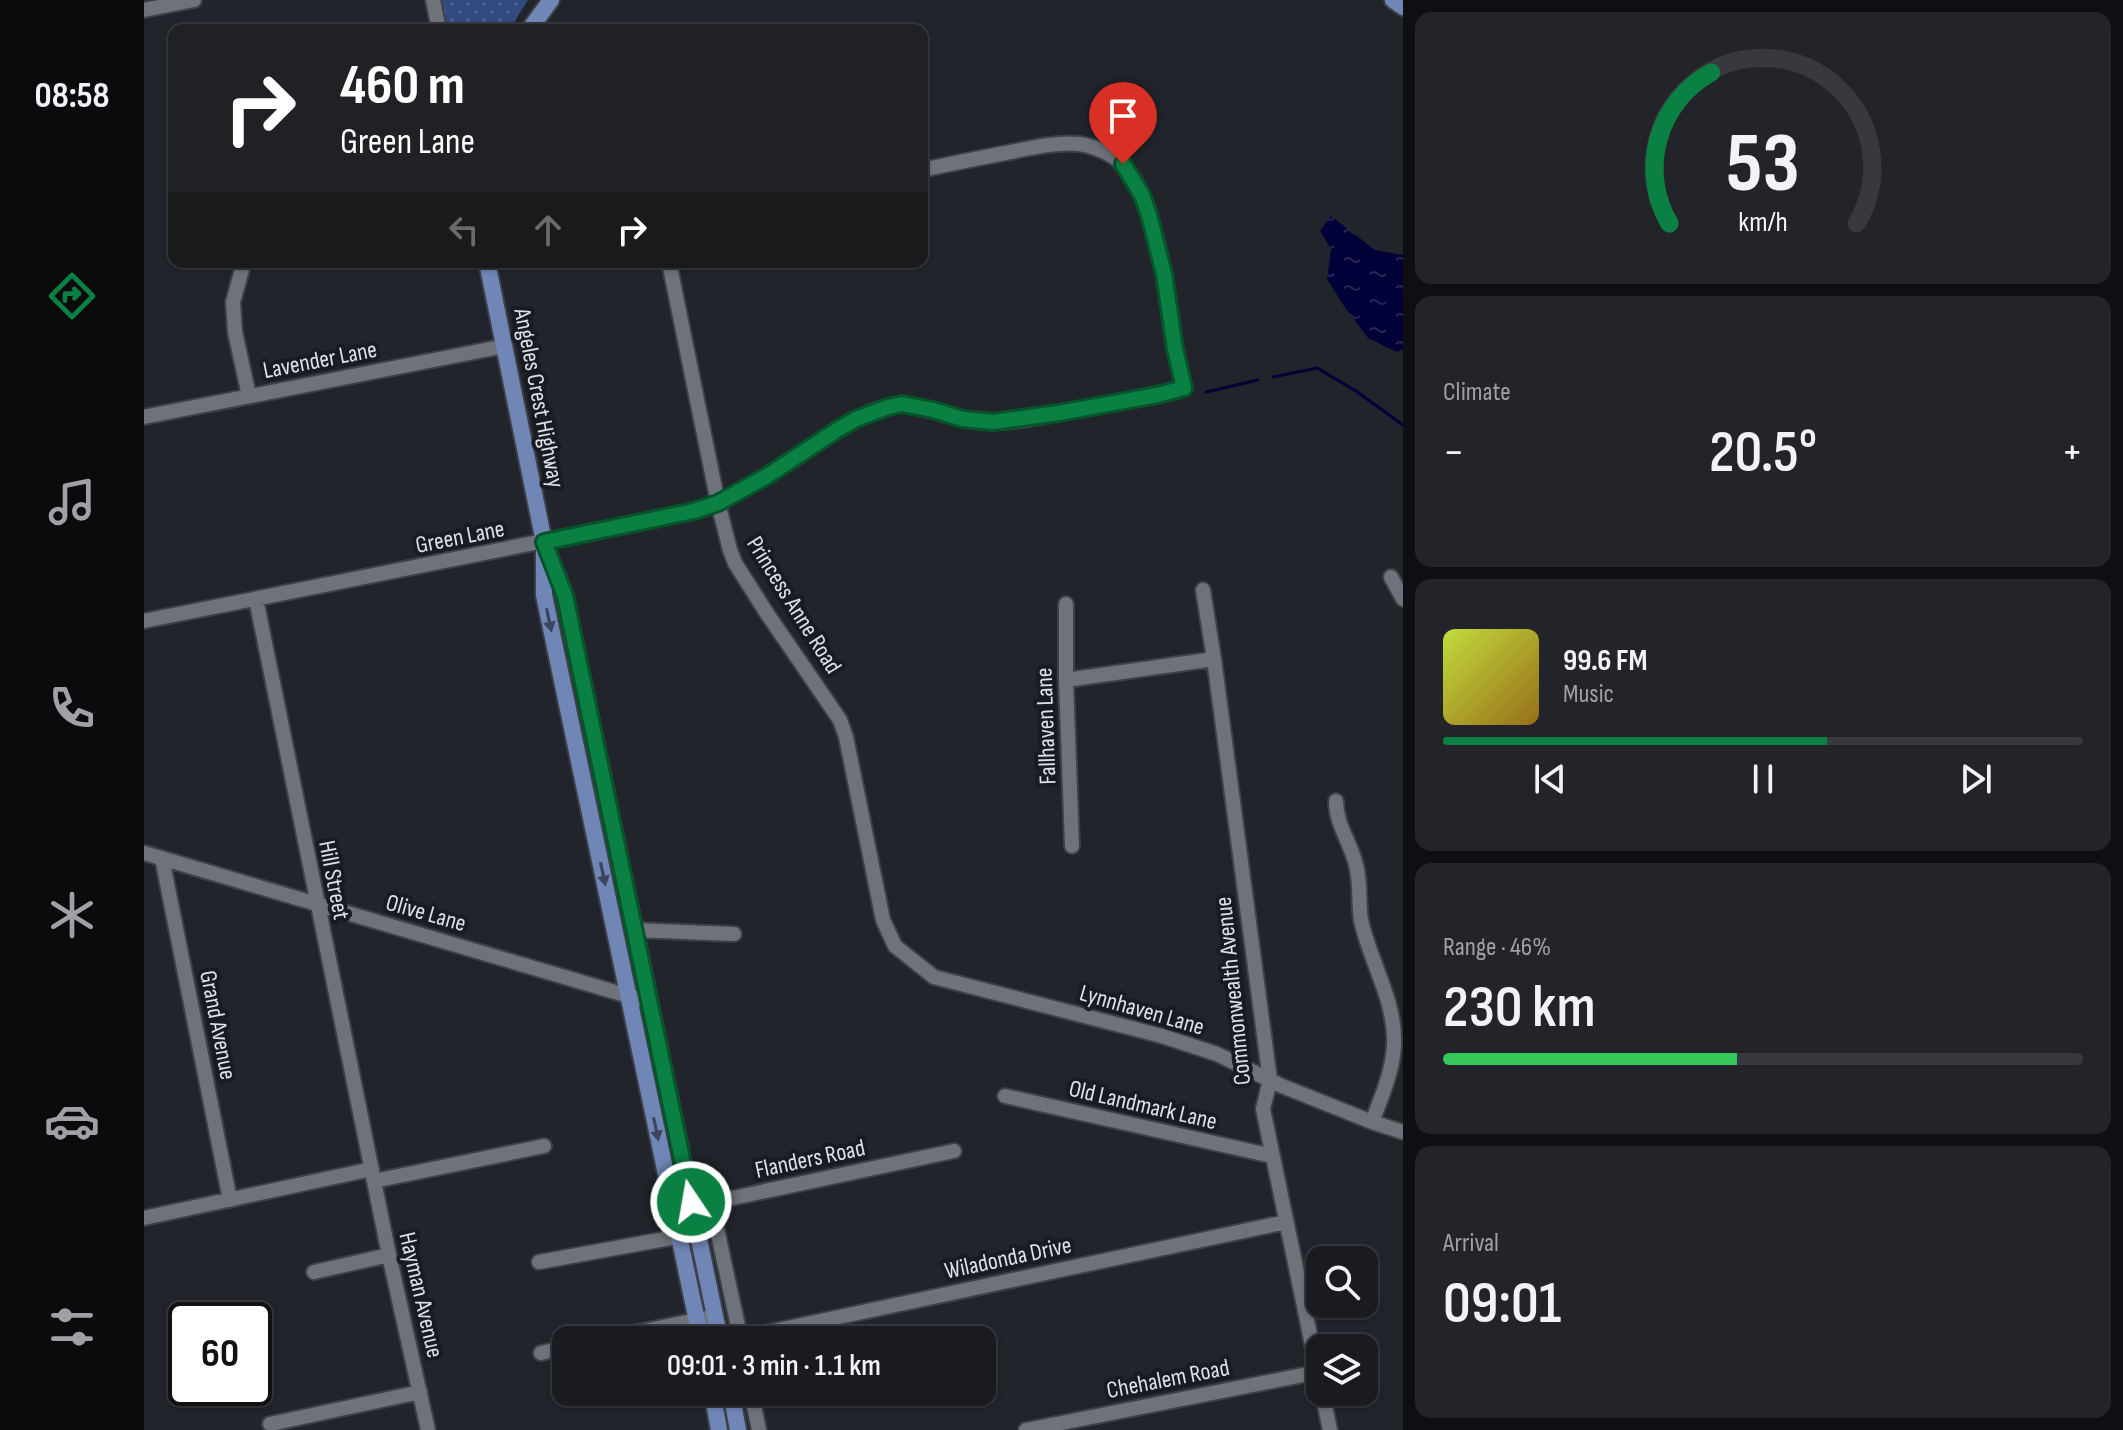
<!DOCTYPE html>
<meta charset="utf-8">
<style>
body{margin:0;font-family:"Sofia Sans Condensed",sans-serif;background:#222429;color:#f1f3f6;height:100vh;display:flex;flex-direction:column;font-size:30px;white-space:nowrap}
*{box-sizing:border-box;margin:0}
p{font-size:26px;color:#9fa1a5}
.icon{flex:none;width:44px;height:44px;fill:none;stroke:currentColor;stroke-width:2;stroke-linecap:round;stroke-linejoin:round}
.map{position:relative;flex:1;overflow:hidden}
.panel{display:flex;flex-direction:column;gap:12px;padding:12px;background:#0e0f12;width:720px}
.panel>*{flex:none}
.hud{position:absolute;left:24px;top:24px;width:760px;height:244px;border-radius:16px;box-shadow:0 2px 6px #0004,0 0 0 2px #37393e;background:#202124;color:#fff;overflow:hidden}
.tools{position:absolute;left:1162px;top:1246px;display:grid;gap:16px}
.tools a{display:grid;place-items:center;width:72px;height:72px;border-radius:16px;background:#191b20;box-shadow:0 2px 6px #0004,0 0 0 2px #37393e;font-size:40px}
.speed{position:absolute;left:24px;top:1302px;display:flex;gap:16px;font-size:40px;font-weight:700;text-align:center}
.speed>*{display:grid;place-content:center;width:104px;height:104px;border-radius:50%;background:#191b20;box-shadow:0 2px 6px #0004,0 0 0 2px #37393e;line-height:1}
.speed .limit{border:4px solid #111;border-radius:12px;background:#fff;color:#111}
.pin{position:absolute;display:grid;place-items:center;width:68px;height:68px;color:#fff;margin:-82px -34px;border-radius:50% 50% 50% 0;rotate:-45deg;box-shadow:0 0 8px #0007}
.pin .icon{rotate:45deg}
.me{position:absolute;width:88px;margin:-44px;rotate:348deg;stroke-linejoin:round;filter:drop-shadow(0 0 6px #0008)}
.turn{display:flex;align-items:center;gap:28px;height:168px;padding:0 40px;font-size:36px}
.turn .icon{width:104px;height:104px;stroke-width:2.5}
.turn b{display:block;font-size:56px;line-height:68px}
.lanes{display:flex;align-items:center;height:76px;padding:0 40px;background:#0003;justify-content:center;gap:40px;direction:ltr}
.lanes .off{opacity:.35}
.big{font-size:60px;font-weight:600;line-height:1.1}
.panel .widget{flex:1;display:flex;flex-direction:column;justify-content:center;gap:12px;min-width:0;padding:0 28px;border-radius:16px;background:#222429}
.panel .dial{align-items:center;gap:0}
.dial svg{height:208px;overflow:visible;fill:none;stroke:#37393e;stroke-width:7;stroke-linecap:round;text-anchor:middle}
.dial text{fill:#f1f3f6;stroke:none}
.song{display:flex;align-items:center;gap:24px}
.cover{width:96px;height:96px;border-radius:12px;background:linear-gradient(135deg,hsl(70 70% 55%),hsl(40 70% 35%))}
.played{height:8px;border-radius:4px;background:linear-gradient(90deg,#0b8043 60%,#37393e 60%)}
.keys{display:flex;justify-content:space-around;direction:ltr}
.heat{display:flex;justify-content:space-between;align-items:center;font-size:44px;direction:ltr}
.charge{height:12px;border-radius:6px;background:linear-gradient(90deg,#34c759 46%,#37393e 0)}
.trip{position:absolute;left:408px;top:1326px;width:444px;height:80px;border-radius:16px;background:#191b20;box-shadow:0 2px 6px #0004,0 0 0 2px #37393e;font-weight:600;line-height:80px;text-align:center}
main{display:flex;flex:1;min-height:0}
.tabs{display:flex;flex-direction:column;width:144px;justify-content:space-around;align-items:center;background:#0a0b0d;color:#9fa1a5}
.tabs .icon{width:56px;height:56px}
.tabs .on{color:#0b8043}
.tabs b{font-size:36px;color:#f1f3f6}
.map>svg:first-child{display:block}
.park{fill:url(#park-dots)}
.water{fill:url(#water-ripples)}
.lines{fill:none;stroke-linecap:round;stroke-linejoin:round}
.stream{stroke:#010039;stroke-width:3}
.minor-casing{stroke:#3d4046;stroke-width:18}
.major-casing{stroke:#3d4046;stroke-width:20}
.minor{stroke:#6e727a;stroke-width:14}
.major{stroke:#7086b7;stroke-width:16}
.oneway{fill:#3b465e}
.route-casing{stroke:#07532c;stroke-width:20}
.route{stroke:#0b8043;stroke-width:14}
.labels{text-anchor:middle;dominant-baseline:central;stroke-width:8;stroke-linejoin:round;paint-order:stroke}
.street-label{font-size:24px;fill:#dee1e6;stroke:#181b22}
</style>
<main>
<nav class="tabs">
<b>08:58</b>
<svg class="icon on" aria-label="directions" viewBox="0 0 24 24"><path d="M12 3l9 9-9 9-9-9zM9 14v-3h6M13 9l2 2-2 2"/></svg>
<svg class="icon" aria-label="music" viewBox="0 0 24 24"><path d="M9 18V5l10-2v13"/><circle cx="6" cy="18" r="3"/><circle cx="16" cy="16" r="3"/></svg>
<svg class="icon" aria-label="phone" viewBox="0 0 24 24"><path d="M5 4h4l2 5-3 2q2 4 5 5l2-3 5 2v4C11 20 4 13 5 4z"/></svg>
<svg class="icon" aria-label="climate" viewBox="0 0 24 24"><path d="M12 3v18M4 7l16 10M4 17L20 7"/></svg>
<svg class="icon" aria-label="car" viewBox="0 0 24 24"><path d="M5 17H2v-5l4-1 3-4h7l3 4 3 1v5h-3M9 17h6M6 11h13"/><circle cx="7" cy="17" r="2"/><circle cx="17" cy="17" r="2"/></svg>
<svg class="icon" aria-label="filters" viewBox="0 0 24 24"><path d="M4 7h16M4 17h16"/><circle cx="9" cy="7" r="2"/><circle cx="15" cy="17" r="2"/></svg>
</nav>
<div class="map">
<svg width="1259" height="1430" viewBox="0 0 1259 1430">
<defs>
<pattern id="park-dots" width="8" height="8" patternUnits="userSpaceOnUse" patternTransform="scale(2)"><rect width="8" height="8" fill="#324a7e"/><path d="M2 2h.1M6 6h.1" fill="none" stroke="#4f6490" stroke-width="1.8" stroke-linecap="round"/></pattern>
<pattern id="water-ripples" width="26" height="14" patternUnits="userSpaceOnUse" patternTransform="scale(2)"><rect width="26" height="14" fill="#010039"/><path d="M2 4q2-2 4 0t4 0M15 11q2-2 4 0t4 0" fill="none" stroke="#262556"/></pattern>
</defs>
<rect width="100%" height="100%" fill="#21242b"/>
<path class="park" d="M294,0H384L365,30H300Z"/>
<path class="water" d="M1187,216L1231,250L1259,255V349L1253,352L1224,338L1200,306L1183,279L1187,249L1176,231Z"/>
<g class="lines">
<path class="stream" d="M1129,377L1173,368L1212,391L1259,425
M1062,392L1114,380"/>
<g class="minor-casing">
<path id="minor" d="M289,0L295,30
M0,10L50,0
M100,262L89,302L91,332L105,396
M525,262L574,503L586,550L591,563L622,612L696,720L702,737L739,920L751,946L790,977L1018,1036L1073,1054L1138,1086L1228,1122L1259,1132
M0,417L361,346
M1247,577L1259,599
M1059,590L1070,659L1126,1080L1119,1109L1176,1383
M112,599L245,1255L284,1430
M922,604V680L928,846
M0,621L550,511C595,497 633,469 672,444C694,430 716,414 742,407C768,400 793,414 819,419C828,421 839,422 849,422C883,422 918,412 951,406C981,400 1011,395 1040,388C1037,374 1033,360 1031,346C1023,297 1014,201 979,165C969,154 950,146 935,144C911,142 886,148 862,153C834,158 806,164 778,170
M922,680L1070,659
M1192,801C1192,825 1207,843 1212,865C1217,883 1214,902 1217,920C1226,962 1252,1001 1250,1045C1249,1071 1237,1098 1228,1122
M0,853L505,1002
M18,858L86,1200
M491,930L590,934
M861,1096L1128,1156
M230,1181L400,1146
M0,1218L228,1169
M395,1262L554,1233
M170,1272L245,1255
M596,1338L1142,1222
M456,1340L571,1316
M597,1340L571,1220L572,1209L579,1200L810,1151
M397,1353L422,1347
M607,1392L615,1430
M1178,1392L1186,1430
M126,1424L276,1392
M882,1430L1174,1372"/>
</g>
<g class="major-casing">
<path id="major" d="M1249,0L1259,7
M385,30L407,0
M343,262L400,542L421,596L576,1340
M400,552V595L557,1340
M568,1392L575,1430
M587,1392L594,1430"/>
</g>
<use href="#minor" class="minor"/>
<use href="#major" class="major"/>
</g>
<defs><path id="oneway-solid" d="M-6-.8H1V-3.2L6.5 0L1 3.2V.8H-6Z" transform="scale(2)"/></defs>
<g class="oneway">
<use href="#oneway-solid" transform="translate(405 620) rotate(78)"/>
<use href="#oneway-solid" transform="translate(459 874) rotate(78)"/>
<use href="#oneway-solid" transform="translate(512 1129) rotate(78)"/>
</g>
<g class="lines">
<g class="route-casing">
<path id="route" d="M547,1202L421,596L400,542L550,511L574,503L623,476L693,430L712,419L744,407L758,404L789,410L819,419L849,422L915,413L1013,395L1040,388L1031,349L1020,274L1005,215L998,195L979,164"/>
</g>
<use href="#route" class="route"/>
</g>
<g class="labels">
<g class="street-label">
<text transform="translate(176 360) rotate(-11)">Lavender Lane</text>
<text transform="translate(395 398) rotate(79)">Angeles Crest Highway</text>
<text transform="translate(316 537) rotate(-11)">Green Lane</text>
<text transform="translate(650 605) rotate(58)">Princess Anne Road</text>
<text transform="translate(902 726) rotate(-92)">Fallhaven Lane</text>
<text transform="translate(190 880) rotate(79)">Hill Street</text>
<text transform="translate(282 913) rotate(16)">Olive Lane</text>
<text transform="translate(1089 991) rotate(-96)">Commonwealth Avenue</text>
<text transform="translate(998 1010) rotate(16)">Lynnhaven Lane</text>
<text transform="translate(74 1025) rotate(79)">Grand Avenue</text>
<text transform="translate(999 1105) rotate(13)">Old Landmark Lane</text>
<text transform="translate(666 1159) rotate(-12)">Flanders Road</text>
<text transform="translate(864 1258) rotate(-12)">Wiladonda Drive</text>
<text transform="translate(277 1295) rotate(77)">Hayman Avenue</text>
<text transform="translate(1024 1379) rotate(-11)">Chehalem Road</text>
</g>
</g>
</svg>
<div class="tools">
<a><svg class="icon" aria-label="search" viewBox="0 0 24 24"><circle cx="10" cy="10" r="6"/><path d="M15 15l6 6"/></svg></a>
<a><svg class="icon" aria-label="layers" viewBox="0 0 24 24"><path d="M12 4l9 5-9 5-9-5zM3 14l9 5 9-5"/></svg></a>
</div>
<div class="speed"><div class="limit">60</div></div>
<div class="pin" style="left:979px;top:164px;background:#d93025"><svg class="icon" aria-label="arrive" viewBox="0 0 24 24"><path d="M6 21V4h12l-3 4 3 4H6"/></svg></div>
<svg class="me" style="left:547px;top:1202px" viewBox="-20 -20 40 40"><circle r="17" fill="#0b8043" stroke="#fff" stroke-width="3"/><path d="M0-11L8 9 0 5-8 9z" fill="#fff"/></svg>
<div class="trip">09:01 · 3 min · 1.1 km</div>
<div class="hud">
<div class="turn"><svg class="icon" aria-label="right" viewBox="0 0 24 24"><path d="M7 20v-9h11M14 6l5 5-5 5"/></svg><div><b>460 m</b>Green Lane</div></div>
<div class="lanes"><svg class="icon off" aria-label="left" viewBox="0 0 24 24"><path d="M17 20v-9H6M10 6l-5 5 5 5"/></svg><svg class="icon off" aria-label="ahead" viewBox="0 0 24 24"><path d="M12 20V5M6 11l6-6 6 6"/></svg><svg class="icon" aria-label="right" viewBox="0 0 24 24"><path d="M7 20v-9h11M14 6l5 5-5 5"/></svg></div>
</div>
</div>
<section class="panel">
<div class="widget dial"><svg viewBox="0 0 100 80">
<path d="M14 69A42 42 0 1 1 86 69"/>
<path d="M14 69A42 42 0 0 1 30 11" stroke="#0b8043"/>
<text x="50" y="56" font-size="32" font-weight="700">53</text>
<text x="50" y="72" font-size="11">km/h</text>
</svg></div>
<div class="widget"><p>Climate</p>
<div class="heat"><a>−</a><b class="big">20.5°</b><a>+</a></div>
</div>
<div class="widget">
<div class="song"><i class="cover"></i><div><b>99.6 FM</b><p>Music</p></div></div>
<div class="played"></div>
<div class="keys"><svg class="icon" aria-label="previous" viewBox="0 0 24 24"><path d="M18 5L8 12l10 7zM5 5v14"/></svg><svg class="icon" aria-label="pause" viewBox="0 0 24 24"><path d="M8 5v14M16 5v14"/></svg><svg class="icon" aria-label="next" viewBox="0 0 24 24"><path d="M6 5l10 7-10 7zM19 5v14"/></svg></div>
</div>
<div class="widget"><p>Range · 46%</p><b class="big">230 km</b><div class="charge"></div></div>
<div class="widget"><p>Arrival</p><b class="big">09:01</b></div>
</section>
</main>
